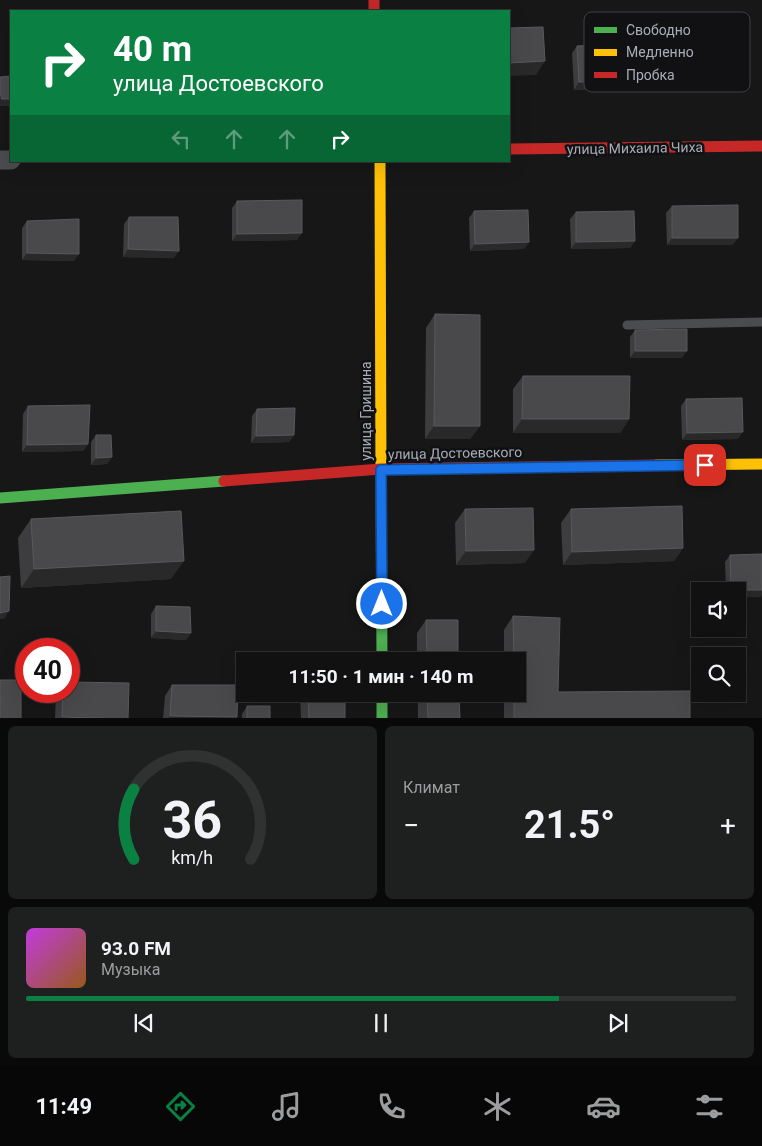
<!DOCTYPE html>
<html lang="ru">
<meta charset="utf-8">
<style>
body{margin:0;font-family:Roboto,sans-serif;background:#1e1f1f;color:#f1f3f6;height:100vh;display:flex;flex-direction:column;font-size:19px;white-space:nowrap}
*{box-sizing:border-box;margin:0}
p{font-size:16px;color:#9c9d9f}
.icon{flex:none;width:28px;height:28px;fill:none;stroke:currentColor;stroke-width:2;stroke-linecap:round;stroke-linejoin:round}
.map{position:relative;height:718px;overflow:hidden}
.side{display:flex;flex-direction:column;gap:8px;padding:8px;background:#090909;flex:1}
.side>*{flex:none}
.hud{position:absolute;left:10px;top:10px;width:500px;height:152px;border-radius:0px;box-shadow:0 5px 20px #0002,0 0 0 1px #303131;background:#0b8043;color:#fff;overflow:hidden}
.controls{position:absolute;left:691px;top:582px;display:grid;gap:10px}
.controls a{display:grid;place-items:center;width:55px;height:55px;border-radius:0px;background:#111;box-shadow:0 5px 20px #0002,0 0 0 1px #303131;font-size:25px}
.speed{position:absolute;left:15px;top:638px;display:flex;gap:10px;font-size:25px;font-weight:700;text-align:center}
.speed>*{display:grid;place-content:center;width:65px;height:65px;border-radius:50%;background:#111;box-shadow:0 5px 20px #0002,0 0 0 1px #303131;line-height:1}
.speed .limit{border:8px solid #d22;background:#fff;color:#111}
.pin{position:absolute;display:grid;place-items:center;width:42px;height:42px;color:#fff;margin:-21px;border-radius:10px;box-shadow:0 2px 8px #0006}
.me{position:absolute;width:55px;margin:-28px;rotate:0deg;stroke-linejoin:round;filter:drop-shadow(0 0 4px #0008)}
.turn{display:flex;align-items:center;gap:18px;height:105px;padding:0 20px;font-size:22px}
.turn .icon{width:65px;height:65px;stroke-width:2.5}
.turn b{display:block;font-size:35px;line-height:42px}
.lanes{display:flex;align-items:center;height:48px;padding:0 20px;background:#0003;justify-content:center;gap:25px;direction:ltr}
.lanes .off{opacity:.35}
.big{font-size:38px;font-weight:700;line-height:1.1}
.side .tile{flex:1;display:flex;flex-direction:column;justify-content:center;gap:8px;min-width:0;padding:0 18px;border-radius:8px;background:#1e1f1f}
.side .dial{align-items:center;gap:0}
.dial svg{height:130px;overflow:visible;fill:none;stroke:#303131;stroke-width:7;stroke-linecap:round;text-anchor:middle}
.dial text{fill:#f1f3f6;stroke:none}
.song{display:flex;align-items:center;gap:15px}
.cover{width:60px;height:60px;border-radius:8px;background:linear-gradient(135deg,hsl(290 70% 55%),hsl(30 70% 35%))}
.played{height:5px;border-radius:2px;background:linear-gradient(90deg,#0b8043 75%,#303131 75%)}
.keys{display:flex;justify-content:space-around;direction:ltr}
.heat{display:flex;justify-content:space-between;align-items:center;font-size:28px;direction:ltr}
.side .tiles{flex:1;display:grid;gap:8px;grid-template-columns:1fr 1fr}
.tile:last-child{grid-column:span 2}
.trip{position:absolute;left:236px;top:652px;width:290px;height:50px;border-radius:0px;background:#111;box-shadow:0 5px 20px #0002,0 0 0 1px #303131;font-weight:700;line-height:50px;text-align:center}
.tabs{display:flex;height:80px;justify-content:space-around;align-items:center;background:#070707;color:#9c9d9f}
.tabs .icon{width:35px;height:35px}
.tabs .on{color:#0b8043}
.tabs b{font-size:22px;color:#f1f3f6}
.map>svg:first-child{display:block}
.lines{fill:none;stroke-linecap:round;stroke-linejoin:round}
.lane{stroke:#4b4c50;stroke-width:9}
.street{stroke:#4b4c50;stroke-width:19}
.fast{stroke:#4caf50;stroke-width:11}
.slow{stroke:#ffc107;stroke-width:11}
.jam{stroke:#c62828;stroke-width:11}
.wall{fill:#3d3d3f}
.shaded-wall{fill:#29292a}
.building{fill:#49494c;stroke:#58595d}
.route-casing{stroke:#114b97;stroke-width:12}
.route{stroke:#1a73e8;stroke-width:9}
.labels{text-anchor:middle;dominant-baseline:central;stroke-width:5;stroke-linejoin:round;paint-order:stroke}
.street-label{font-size:14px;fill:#a8adb8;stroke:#111113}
.key{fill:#111113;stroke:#3e4045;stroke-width:1}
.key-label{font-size:14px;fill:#a8adb8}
</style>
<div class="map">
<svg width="762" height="719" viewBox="0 0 762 719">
<rect width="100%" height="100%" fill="#171717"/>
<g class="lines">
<path class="lane" d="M627,325L762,322"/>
<path class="street" d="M0,160H11"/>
<path class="fast" d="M381,479L382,661
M0,498L224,481
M382,694V719"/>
<path class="slow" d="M380,161L381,479
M656,465L762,464"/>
<path class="jam" d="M374,0V11
M509,149L762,146
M224,481L381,469L656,465"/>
</g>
<path class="wall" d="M685,44L738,76L732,83L681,84L680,51Z
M577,46L624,81L619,88L574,90L572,53Z
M237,201L297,240L232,241V208Z
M672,206L733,245H667L666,213Z
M474,211L529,242L524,249L470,251L469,218Z
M576,212L635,241L630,248L571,249L570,219Z
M129,217L174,258L123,257L124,224Z
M27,221L74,261L22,260V228Z
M435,314L480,426L470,439H425L426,328Z
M635,330L682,358H630V337Z
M523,376L629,419L620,433H513V389Z
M686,399L738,439L682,440L681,406Z
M28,406L88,444L83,451L22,452L23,414Z
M257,409L294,435L289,442L251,443L252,416Z
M96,435L112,457L107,464L91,465V442Z
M465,509L525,563L456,565L455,523Z
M571,509L683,548L674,561L563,565L561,523Z
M31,519L171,579L21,588L18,538Z
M730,555L761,597L738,591H726L725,562Z
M156,606L191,633L186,640L151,638V614Z
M513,616L558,692L690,719H504V694H518V661H504V630Z
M426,620L458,661H417V633Z
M172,685L237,717L235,719H163L165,696Z
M57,691H69L128,719H55L56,693Z
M300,694H345V719H301Z
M418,694H459L460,719H418Z
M247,706L270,719H242V714Z"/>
<path class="shaded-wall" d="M545,61L536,75L509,76V63Z
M738,76L732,83L681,84L686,77Z
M624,81L619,88L574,90L579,82Z
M1,99H11V106H0V100Z
M302,233L297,240L232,241L237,234Z
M672,238H738L733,245H667Z
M635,241L630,248L571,249L576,242Z
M529,242L524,249L470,251L475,244Z
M128,249L179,251L174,258L123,257Z
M27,253L79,254L74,261L22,260Z
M635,351H687L682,358H630Z
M522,419H629L620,433H513Z
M434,426H480L470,439H425Z
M743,432L738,439L682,440L687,433Z
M294,435L289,442L251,443L256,436Z
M88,444L83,451L22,452L27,445Z
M112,457L107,464L91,465L96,458Z
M683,548L674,561L563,565L572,552Z
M534,550L525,563L456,565L466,551Z
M184,561L171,579L21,588L34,569Z
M731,590H762V595L761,597H738V591H730Z
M9,611L4,619H0V613Z
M156,631L191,633L186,640L151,638Z
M170,716L237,717L235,719H168Z
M62,717L96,719H61Z"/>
<path class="building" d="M543,27L545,61L509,63V28Z
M622,44L624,81L579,82L577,46Z
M11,76V99H1V95H0V77Z
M302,200V233L237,234V201Z
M738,205V238H672V206Z
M528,210L529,242L475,244L474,211Z
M634,211L635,241L576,242V212Z
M129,217H178L179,251L128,249Z
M79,219V254L27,253V221Z
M435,314L480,315V426H434Z
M687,329V351H635V330Z
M523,376H630L629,419H522Z
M742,398L743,432L687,433L686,399Z
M90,405L88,444L27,445L28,406Z
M295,408L294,435L256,436L257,409Z
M96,435H111L112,457L96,458Z
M682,506L683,548L572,552L571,509Z
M533,508L534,550L466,551L465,509Z
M181,511L184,561L34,569L31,519Z
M762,554V590H731L730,555Z
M10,576L9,611L0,613V577Z
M156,606L190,607L191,633L156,631Z
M513,616L560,618L558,692L690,691V719H514V694H518V661H514Z
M426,620H458V661H427Z
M344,657V661H307V658Z
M0,680H21V719H0Z
M69,682L129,683L128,719L62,717L63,691H69Z
M172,685H238L237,717L170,716Z
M308,694H345V719H309Z
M427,694H459L460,719H428Z
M247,706H270V719H247Z"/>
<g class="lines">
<g class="route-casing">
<path id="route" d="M382,604L381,470L705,465"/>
</g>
<use href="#route" class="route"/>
</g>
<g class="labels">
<g class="street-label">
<text transform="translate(635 148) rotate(-1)">улица Михаила Чиха</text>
<text transform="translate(366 411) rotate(-90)">улица Гришина</text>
<text transform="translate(455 453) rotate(-1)">улица Достоевского</text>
</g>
</g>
<rect x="584" y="12" width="166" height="80" rx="8" class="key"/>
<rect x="594" y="27" width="23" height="6" fill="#4caf50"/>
<rect x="594" y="49" width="23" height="7" fill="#ffc107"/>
<rect x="594" y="72" width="23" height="6" fill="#c62828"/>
<g class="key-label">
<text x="626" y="35">Свободно</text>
<text x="626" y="57">Медленно</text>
<text x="626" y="80">Пробка</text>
</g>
</svg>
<div class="controls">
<a><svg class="icon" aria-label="sound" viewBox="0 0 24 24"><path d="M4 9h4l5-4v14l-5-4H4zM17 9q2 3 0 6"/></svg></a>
<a><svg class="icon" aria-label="search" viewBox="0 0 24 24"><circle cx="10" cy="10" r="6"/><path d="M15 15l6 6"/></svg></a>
</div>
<div class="speed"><div class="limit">40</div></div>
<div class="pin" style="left:705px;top:465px;background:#d93025"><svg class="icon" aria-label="arrive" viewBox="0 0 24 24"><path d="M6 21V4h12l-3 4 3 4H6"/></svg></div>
<svg class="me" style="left:382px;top:604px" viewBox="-20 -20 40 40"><circle r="17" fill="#1a73e8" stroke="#fff" stroke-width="3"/><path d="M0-11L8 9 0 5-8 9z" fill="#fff"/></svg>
<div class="trip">11:50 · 1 мин · 140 m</div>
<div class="hud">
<div class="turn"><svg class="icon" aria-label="right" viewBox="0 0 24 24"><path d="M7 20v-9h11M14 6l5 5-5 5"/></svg><div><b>40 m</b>улица Достоевского</div></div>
<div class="lanes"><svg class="icon off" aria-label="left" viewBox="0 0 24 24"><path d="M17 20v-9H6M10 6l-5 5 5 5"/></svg><svg class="icon off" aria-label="ahead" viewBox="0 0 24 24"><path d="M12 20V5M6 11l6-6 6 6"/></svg><svg class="icon off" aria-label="ahead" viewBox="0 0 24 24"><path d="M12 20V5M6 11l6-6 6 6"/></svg><svg class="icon" aria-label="right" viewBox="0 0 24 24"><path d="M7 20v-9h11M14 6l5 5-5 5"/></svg></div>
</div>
</div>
<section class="side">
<div class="tiles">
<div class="tile dial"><svg viewBox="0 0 100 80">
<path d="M14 69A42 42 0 1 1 86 69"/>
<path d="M14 69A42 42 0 0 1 14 26" stroke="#0b8043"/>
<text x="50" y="56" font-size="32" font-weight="700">36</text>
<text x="50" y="72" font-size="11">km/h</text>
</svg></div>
<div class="tile"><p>Климат</p>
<div class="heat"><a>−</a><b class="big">21.5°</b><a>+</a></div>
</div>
<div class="tile">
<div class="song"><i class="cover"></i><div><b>93.0 FM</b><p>Музыка</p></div></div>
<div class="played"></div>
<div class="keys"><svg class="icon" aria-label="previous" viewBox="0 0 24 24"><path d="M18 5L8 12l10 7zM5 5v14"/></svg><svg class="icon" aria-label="pause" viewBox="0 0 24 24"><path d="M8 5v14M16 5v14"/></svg><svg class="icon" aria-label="next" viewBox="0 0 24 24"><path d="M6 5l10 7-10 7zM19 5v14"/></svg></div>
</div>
</div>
</section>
<nav class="tabs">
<b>11:49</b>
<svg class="icon on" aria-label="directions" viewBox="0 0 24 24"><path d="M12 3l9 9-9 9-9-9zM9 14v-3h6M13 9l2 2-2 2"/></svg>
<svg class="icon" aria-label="music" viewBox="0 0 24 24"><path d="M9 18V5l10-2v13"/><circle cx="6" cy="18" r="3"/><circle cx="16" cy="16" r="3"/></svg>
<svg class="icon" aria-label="phone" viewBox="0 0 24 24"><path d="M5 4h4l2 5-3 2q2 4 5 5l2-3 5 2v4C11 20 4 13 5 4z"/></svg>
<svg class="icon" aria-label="climate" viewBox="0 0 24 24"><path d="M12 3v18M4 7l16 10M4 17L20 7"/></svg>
<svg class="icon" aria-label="car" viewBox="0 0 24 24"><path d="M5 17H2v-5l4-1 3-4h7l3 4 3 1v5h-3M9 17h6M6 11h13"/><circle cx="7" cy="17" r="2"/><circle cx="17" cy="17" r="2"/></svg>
<svg class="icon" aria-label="filters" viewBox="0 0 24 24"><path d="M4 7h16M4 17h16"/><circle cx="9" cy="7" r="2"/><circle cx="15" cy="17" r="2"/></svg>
</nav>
